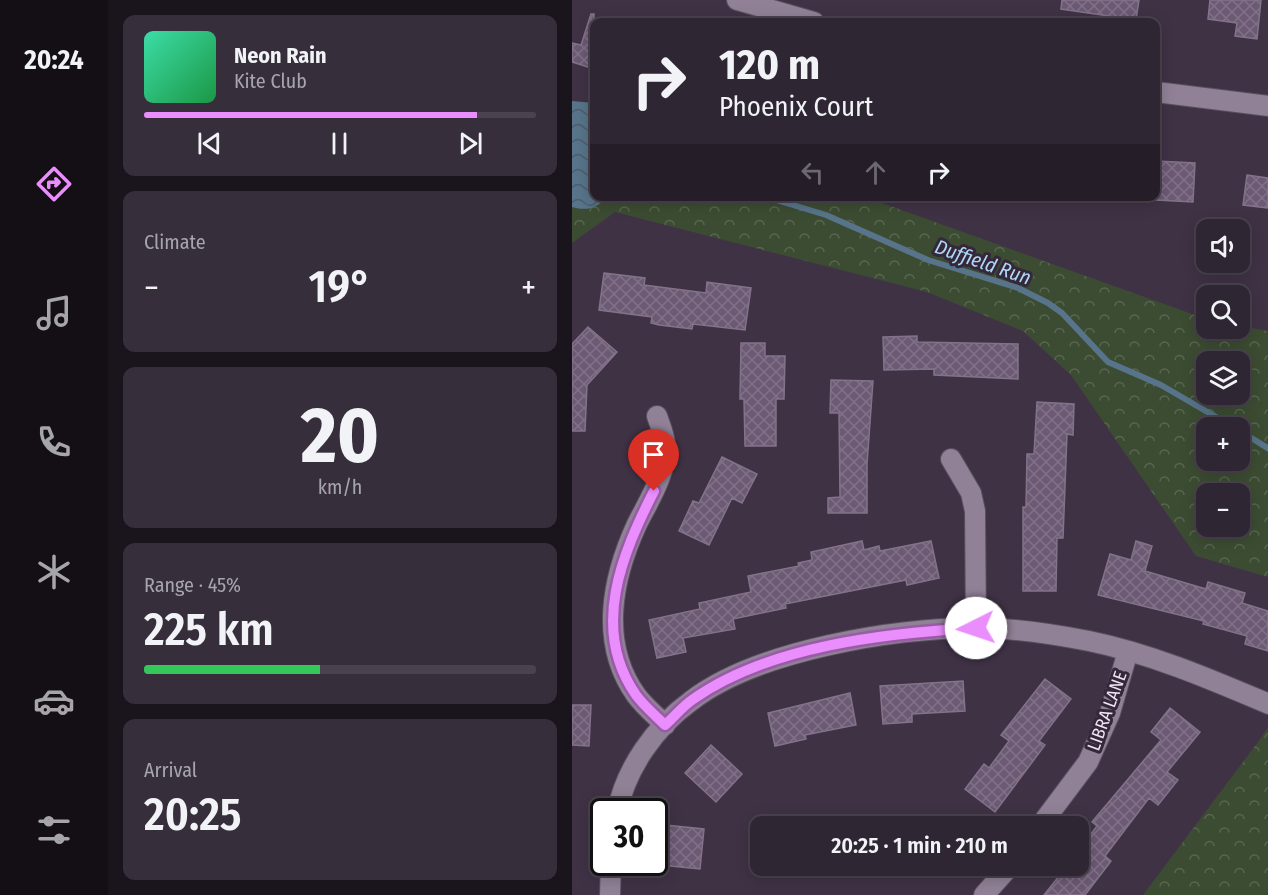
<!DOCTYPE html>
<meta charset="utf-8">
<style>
body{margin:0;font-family:"Fira Sans Condensed",sans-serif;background:#372e3c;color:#f1f3f6;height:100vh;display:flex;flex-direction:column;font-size:22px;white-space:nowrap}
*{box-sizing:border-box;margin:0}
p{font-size:20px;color:#a7a5ac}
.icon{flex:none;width:33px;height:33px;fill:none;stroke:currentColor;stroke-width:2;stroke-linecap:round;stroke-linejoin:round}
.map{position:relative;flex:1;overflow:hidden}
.side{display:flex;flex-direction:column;gap:15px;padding:15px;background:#1a151d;width:464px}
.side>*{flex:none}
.banner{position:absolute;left:18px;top:18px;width:570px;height:183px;border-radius:12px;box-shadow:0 3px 15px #0003,0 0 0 2px #4a434f;background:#2f2634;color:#f1f3f6;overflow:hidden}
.tools{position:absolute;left:624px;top:219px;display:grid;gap:12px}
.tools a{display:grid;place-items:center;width:54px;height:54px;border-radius:12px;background:#2f2634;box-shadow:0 3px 15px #0003,0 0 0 2px #4a434f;font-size:30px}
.speed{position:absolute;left:18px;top:798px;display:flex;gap:12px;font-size:30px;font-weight:700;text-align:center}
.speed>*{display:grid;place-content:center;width:78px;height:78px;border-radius:50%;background:#2f2634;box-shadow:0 3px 15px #0003,0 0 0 2px #4a434f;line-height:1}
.speed .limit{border:3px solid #111;border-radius:9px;background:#fff;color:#111}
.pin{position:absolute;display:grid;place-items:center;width:51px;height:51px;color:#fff;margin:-62px -26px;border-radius:50% 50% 50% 0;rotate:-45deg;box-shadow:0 0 6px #0007}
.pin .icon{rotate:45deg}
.me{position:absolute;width:66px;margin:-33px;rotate:266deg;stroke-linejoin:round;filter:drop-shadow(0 0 4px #0008)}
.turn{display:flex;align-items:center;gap:21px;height:126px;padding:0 30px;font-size:27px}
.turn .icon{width:78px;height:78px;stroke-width:2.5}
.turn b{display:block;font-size:42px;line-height:51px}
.lanes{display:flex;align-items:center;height:57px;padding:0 30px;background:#0003;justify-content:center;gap:30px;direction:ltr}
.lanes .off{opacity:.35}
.big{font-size:45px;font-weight:600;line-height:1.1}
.side .widget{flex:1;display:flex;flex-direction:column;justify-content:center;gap:9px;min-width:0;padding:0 21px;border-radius:12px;background:#372e3c}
.side .dial{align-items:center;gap:0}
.dial b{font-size:78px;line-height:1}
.song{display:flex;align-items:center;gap:18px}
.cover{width:72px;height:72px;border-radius:9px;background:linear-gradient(135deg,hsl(160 70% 55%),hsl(140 70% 35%))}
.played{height:6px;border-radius:3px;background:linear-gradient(90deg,#ea8dfd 85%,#4a434f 85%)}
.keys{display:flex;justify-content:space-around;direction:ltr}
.heat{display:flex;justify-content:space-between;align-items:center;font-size:33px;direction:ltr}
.charge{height:9px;border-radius:4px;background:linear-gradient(90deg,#34c759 45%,#4a434f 0)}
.trip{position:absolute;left:178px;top:816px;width:339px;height:60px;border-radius:12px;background:#2f2634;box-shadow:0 3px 15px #0003,0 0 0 2px #4a434f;font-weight:600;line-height:60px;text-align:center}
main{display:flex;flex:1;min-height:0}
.tab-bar{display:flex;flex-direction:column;width:108px;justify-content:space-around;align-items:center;background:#130f15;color:#a7a5ac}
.tab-bar .icon{width:42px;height:42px}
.tab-bar .current{color:#ea8dfd}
.tab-bar b{font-size:27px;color:#f1f3f6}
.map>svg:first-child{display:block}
.forest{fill:url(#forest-crowns);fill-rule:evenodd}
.water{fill:url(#water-waves)}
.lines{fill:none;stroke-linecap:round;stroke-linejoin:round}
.stream{stroke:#57748a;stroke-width:6}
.building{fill:url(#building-cross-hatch);stroke:#827389;stroke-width:1.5}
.street-casing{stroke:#5a4f5f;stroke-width:22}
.street{stroke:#908196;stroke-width:20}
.route-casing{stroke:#985ca4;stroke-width:15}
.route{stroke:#ea8dfd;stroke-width:10}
.labels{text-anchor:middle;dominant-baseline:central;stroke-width:6;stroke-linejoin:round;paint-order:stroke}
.street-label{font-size:18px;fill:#eee5f2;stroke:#35283a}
.water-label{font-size:20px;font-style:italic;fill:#afd8f8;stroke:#35283a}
</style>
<main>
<nav class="tab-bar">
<b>20:24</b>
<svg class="icon current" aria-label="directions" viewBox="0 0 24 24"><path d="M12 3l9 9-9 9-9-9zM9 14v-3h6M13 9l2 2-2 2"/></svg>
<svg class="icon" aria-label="music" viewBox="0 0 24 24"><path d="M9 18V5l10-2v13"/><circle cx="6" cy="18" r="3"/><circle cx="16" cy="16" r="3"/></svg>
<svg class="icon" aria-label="phone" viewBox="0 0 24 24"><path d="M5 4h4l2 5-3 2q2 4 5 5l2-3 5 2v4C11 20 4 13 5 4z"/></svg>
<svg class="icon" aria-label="climate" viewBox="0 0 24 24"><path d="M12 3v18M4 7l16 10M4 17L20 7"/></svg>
<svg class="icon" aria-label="car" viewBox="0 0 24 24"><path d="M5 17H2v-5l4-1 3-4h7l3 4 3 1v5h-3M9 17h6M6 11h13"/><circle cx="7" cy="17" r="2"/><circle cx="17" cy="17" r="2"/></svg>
<svg class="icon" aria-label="filters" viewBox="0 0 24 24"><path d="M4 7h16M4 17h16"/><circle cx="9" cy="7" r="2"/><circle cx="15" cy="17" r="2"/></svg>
</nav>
<section class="side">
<div class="widget">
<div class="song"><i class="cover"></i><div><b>Neon Rain</b><p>Kite Club</p></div></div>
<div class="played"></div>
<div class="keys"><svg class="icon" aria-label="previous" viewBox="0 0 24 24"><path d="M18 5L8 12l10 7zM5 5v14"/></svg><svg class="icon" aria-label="pause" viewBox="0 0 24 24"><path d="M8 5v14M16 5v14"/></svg><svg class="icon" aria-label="next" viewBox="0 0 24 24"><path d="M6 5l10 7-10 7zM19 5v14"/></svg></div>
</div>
<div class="widget"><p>Climate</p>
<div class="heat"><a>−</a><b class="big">19°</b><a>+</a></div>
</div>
<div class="widget dial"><b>20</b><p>km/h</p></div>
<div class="widget"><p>Range · 45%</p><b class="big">225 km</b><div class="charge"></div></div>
<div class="widget"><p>Arrival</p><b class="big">20:25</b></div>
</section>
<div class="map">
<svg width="697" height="895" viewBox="0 0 697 895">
<defs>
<pattern id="forest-crowns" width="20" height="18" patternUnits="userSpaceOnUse" patternTransform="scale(1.5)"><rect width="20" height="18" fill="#3c4c32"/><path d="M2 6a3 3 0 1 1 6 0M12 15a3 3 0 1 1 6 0" fill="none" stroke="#586650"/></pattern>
<pattern id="water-waves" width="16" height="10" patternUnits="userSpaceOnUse" patternTransform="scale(1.5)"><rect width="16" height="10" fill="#57748a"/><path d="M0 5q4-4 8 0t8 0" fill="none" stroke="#4f5c6a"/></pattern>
<pattern id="building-cross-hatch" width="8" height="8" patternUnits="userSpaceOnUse" patternTransform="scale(1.5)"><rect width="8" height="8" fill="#6c5974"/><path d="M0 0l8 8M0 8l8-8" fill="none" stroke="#817188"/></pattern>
</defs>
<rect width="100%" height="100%" fill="#3f3245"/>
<path class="forest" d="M0,104L22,196L293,197L634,319V328H668V326L696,331V577L624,556L499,375L451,331L355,292L43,212L0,243ZM634,362H668V394H634ZM634,428H668V460H634ZM634,494H668V526H634Z
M696,727V895H571L689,738Z"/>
<path class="water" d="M0,101L22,103V196L34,197C25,209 14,211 0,207Z"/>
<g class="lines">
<path class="stream" d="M191,196L254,215L356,260L446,288L476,303L490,313L536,362L589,385L663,428
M668,431L697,449"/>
</g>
<path class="building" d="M490,0H567L564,20L489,9Z
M638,0H689L685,39L663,36L665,23L636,19Z
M19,14H22V69L0,62V43L9,45Z
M584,161L623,163L621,202L584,200Z
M675,175L696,178V208L671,205Z
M32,273L73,278L72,285L134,293L135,282L179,288L173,330L121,324L120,329L87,325L79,323L80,317L27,310Z
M16,327L45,352L15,385L13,431H0V344Z
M345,336V342L446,344V379L362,375V369L312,370L311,337Z
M169,343H193V356H213L212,399H204V446H173L172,399H168Z
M259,380L301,381L295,464V513H256V498L268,497L267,413H258Z
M465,402L502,404L501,435L495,434L491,538H485L484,591H451V507H454L455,454H462Z
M150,457L185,474L170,503L160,498L137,545L107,531L121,501L127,503Z
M290,541L292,550L307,546L308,551L359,541L367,578L335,585L334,580L213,604L214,608L161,619L163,629L111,638L114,652L85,658L77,620L128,609L127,603L179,592L176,576L227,566L226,563L240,560L239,552Z
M564,541L580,546L573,571L634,589L636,582L673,593L670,603L696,611V651L673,644L675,636L631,624L632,621L526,595L538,554L559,560Z
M473,679L499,699L467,741L473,745L423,812L393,789L412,764L417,768L437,741L429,735Z
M391,681L393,711L340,714V722L311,724L308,686Z
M278,693L284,725L233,735L234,739L203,746L196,713Z
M0,705H19L17,746L0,745Z
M598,708L628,732L595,772L606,780L586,805L577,798L533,856L539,861L513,895H472L495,866H507V850L525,826L520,822L589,740L579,732Z
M139,745L170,774L144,802L113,773Z
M93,825L132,829L128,869L88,865Z"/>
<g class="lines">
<g class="street-casing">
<path id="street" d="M165,0L242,22
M584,92L697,106
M85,416C88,425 92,434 93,443C96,472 77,500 65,524C40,578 27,643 64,695C72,706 83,715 93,725
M379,459L399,493L403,511L404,628
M45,812C54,768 83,727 119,701C185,650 323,628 405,628C442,628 481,634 517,641C580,654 638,679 697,704
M468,826L516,762L538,713L556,651
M38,895L39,862
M412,895L438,866"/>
</g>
<use href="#street" class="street"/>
</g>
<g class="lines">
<g class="route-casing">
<path id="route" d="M82,491C50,554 18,629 64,695C72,706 83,715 93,725C102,717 110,707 120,700C195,646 314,633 404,628"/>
</g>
<use href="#route" class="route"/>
</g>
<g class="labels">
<g class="street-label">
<text transform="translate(535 711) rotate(-70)">LIBRA LANE</text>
</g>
<g class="water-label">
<text transform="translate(411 262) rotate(19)">Duffield Run</text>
</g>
</g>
</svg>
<div class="tools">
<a><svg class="icon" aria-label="sound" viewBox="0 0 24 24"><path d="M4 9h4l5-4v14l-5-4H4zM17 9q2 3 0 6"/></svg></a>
<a><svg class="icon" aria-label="search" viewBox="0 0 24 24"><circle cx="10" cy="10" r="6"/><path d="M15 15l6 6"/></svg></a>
<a><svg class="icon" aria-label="layers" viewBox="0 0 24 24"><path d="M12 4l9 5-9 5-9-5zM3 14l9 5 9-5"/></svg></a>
<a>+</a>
<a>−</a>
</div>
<div class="speed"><div class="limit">30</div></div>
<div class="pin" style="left:82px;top:491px;background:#d93025"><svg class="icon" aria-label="arrive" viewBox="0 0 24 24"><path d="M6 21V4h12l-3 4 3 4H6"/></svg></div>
<svg class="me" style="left:404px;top:628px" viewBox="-20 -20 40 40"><circle r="19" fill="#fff"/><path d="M0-13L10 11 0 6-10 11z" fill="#ea8dfd"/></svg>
<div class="trip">20:25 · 1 min · 210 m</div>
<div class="banner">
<div class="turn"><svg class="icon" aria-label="right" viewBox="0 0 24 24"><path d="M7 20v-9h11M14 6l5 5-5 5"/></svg><div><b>120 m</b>Phoenix Court</div></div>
<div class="lanes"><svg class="icon off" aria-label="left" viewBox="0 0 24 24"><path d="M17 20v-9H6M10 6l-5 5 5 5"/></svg><svg class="icon off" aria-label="ahead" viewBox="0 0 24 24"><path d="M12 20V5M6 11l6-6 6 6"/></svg><svg class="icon" aria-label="right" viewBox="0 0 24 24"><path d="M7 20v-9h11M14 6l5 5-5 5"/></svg></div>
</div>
</div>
</main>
